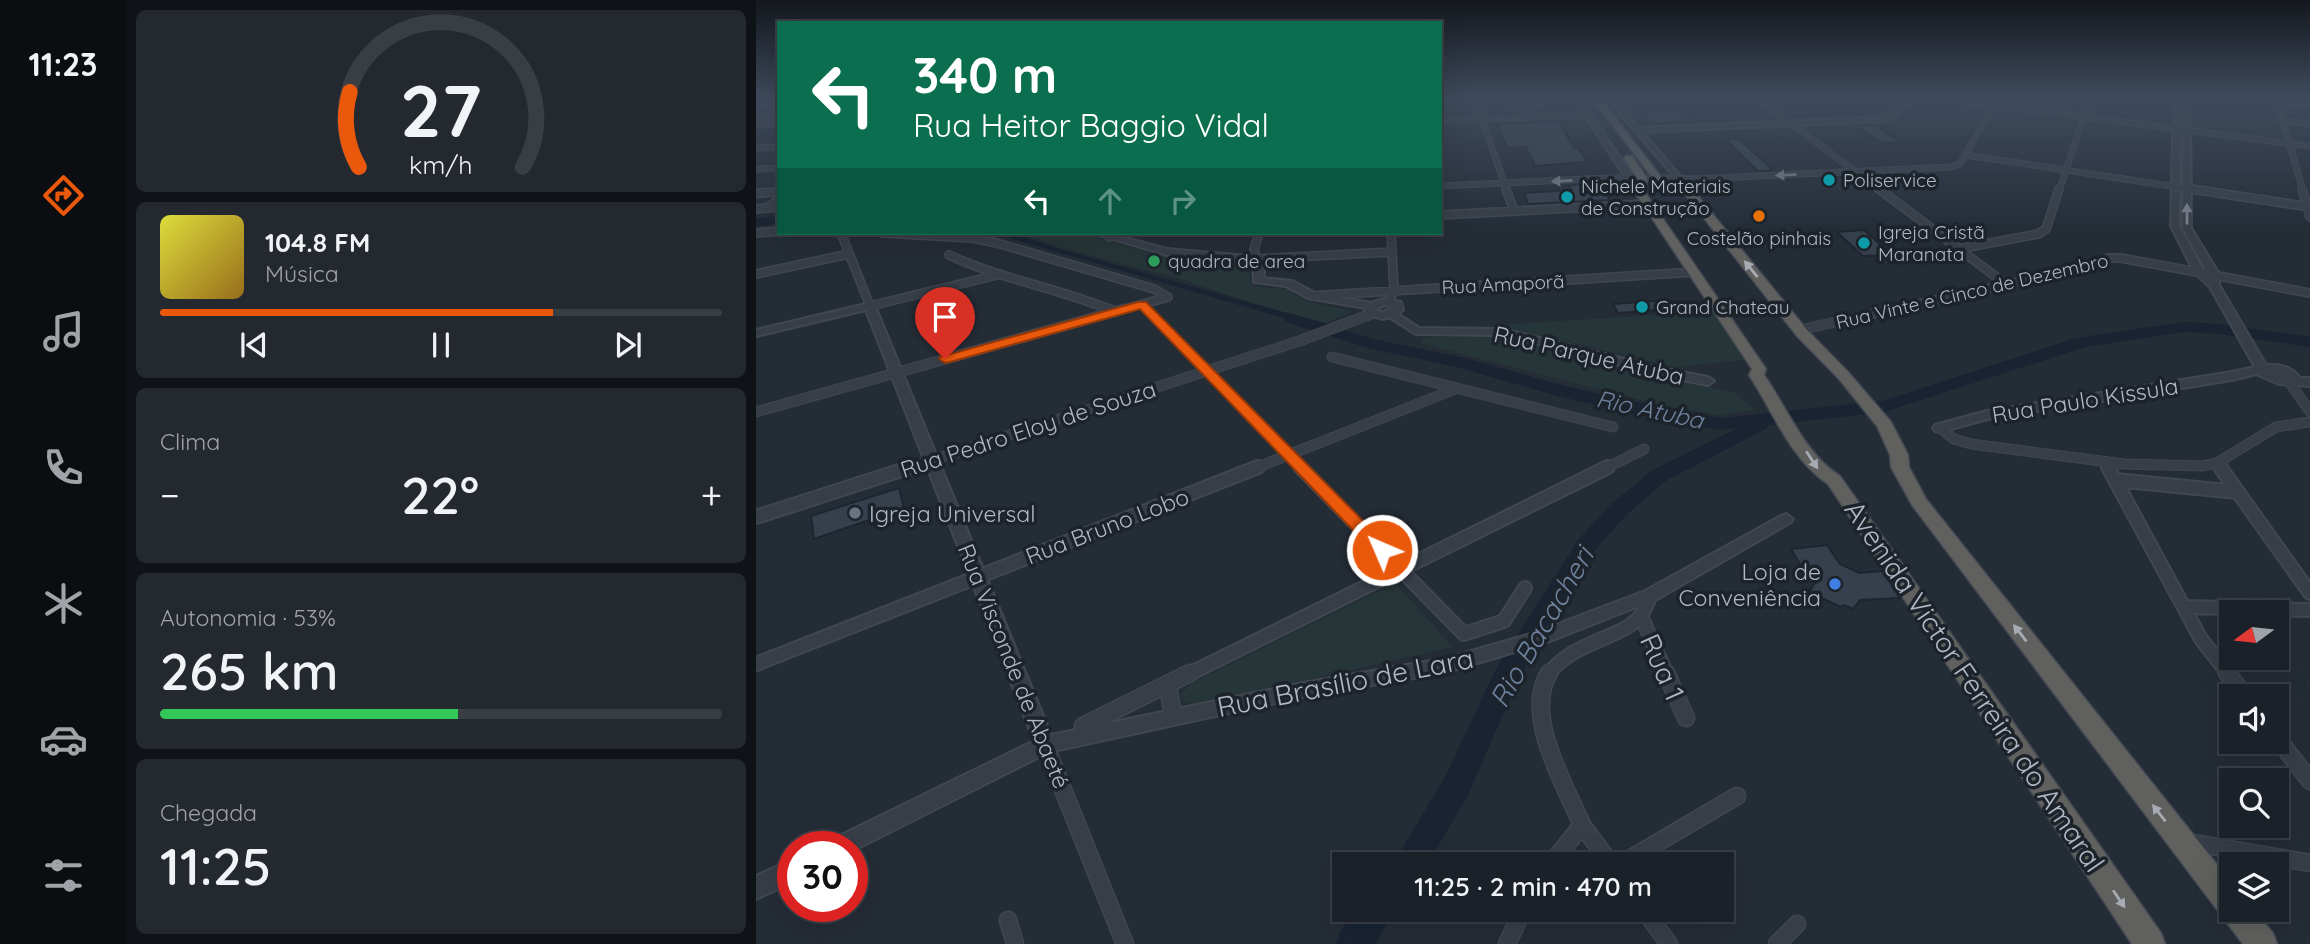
<!DOCTYPE html>
<html lang="pt">
<meta charset="utf-8">
<style>
body{margin:0;font-family:Quicksand,sans-serif;background:#242930;color:#f1f3f6;height:100vh;display:flex;flex-direction:column;font-size:26px;white-space:nowrap}
*{box-sizing:border-box;margin:0}
p{font-size:23px;color:#a0a3a8}
.icon{flex:none;width:38px;height:38px;fill:none;stroke:currentColor;stroke-width:2;stroke-linecap:round;stroke-linejoin:round}
.map{position:relative;flex:1;overflow:hidden}
.drawer{display:flex;flex-direction:column;gap:10px;padding:10px;background:#0f1216;width:630px}
.drawer>*{flex:none}
.top-card{position:absolute;left:21px;top:21px;width:665px;height:214px;border-radius:0px;box-shadow:0 7px 28px #0002,0 0 0 2px #393e45;background:#0b6e4f;color:#fff;overflow:hidden}
.needle{width:46px;rotate:255deg}
.buttons{position:absolute;left:1463px;top:600px;display:grid;gap:14px}
.buttons a{display:grid;place-items:center;width:70px;height:70px;border-radius:0px;background:#1b2128;box-shadow:0 7px 28px #0002,0 0 0 2px #393e45;font-size:35px}
.speed{position:absolute;left:21px;top:831px;display:flex;gap:14px;font-size:35px;font-weight:700;text-align:center}
.speed>*{display:grid;place-content:center;width:91px;height:91px;border-radius:50%;background:#1b2128;box-shadow:0 7px 28px #0002,0 0 0 2px #393e45;line-height:1}
.speed .limit{border:10px solid #d22;background:#fff;color:#111}
.pin{position:absolute;display:grid;place-items:center;width:60px;height:60px;color:#fff;margin:-72px -30px;border-radius:50% 50% 50% 0;rotate:-45deg;box-shadow:0 0 7px #0007}
.pin .icon{rotate:45deg}
.me{position:absolute;width:77px;margin:-38px;rotate:315deg;stroke-linejoin:round;filter:drop-shadow(0 0 5px #0008)}
.turn{display:flex;align-items:center;gap:24px;height:147px;padding:0 21px;font-size:32px}
.turn .icon{width:91px;height:91px;stroke-width:2.5}
.turn b{display:block;font-size:49px;line-height:60px}
.lanes{display:flex;align-items:center;height:66px;padding:0 21px;background:#0003;justify-content:center;gap:35px;direction:ltr}
.lanes .off{opacity:.35}
.big{font-size:52px;font-weight:600;line-height:1.1}
.drawer .tile{flex:1;display:flex;flex-direction:column;justify-content:center;gap:10px;min-width:0;padding:0 24px;border-radius:10px;background:#242930}
.drawer .dial{align-items:center;gap:0}
.dial svg{height:182px;overflow:visible;fill:none;stroke:#393e45;stroke-width:7;stroke-linecap:round;text-anchor:middle}
.dial text{fill:#f1f3f6;stroke:none}
.song{display:flex;align-items:center;gap:21px}
.cover{width:84px;height:84px;border-radius:10px;background:linear-gradient(135deg,hsl(60 70% 55%),hsl(40 70% 35%))}
.played{height:7px;border-radius:4px;background:linear-gradient(90deg,#ea580c 70%,#393e45 70%)}
.keys{display:flex;justify-content:space-around;direction:ltr}
.heat{display:flex;justify-content:space-between;align-items:center;font-size:38px;direction:ltr}
.charge{height:10px;border-radius:5px;background:linear-gradient(90deg,#34c759 53%,#393e45 0)}
.trip{position:absolute;left:576px;top:852px;width:402px;height:70px;border-radius:0px;background:#1b2128;box-shadow:0 7px 28px #0002,0 0 0 2px #393e45;font-weight:600;line-height:70px;text-align:center}
main{display:flex;flex:1;min-height:0}
.tab-bar{display:flex;flex-direction:column;width:126px;justify-content:space-around;align-items:center;background:#0b0d10;color:#a0a3a8}
.tab-bar .icon{width:49px;height:49px}
.tab-bar .on{color:#ea580c}
.tab-bar b{font-size:32px;color:#f1f3f6}
.map>svg:first-child{display:block}
.green{fill:#263537}
.water{fill:#192332}
.lines{fill:none;stroke-linecap:round;stroke-linejoin:round}
.river{fill:#192332;fill-rule:evenodd}
.building{fill:#36404d;stroke:#1e252e;stroke-width:2}
.minor-far4-casing{stroke:#404750;stroke-width:7}
.minor-far3-casing{stroke:#404750;stroke-width:10}
.minor-far2-casing{stroke:#404750;stroke-width:11}
.minor-far1-casing{stroke:#404750;stroke-width:16}
.minor-casing{stroke:#404750;stroke-width:19}
.tertiary-casing{stroke:#404750;stroke-width:4}
.trunk-casing{stroke:#424852;stroke-width:3}
.minor-far4{stroke:#373e47;stroke-width:5}
.minor-far3{stroke:#373e47;stroke-width:7}
.minor-far2{stroke:#373e47;stroke-width:9}
.minor-far1{stroke:#373e47;stroke-width:12}
.minor{stroke:#373e47;stroke-width:16}
.tertiary{fill:#373e47;fill-rule:evenodd}
.trunk{fill:#60605e;fill-rule:evenodd}
.oneway{fill:#7b818b}
.oneway2{fill:#a6abb4}
.route{fill:#ea580c;stroke:#983908;stroke-width:2}
.culture-dot{fill:#0f9aa8;stroke:#1c232b;stroke-width:2.5}
.food-dot{fill:#e8710a;stroke:#1c232b;stroke-width:2.5}
.leisure-dot{fill:#2e9e5b;stroke:#1c232b;stroke-width:2.5}
.worship-dot{fill:#6b7280;stroke:#1c232b;stroke-width:2.5}
.shop-dot{fill:#3f7fe0;stroke:#1c232b;stroke-width:2.5}
.labels{text-anchor:middle;dominant-baseline:central;stroke-width:7;stroke-linejoin:round;paint-order:stroke}
.far-poi-label{font-size:19px;fill:#b2b8c3;stroke:#1c232b;text-anchor:start}
.far-street-label{font-size:19px;fill:#b2b8c3;stroke:#1c232b}
.street-label{font-size:23px;fill:#b2b8c3;stroke:#1c232b}
.poi-label{font-size:23px;fill:#b2b8c3;stroke:#1c232b;text-anchor:start}
.water-label{font-size:24px;font-style:italic;fill:#6f839e;stroke:#1c232b}
.near-water-label{font-size:28px;font-style:italic;fill:#6f839e;stroke:#1c232b}
.near-street-label{font-size:28px;fill:#b2b8c3;stroke:#1c232b}
</style>
<main>
<nav class="tab-bar">
<b>11:23</b>
<svg class="icon on" aria-label="directions" viewBox="0 0 24 24"><path d="M12 3l9 9-9 9-9-9zM9 14v-3h6M13 9l2 2-2 2"/></svg>
<svg class="icon" aria-label="music" viewBox="0 0 24 24"><path d="M9 18V5l10-2v13"/><circle cx="6" cy="18" r="3"/><circle cx="16" cy="16" r="3"/></svg>
<svg class="icon" aria-label="phone" viewBox="0 0 24 24"><path d="M5 4h4l2 5-3 2q2 4 5 5l2-3 5 2v4C11 20 4 13 5 4z"/></svg>
<svg class="icon" aria-label="climate" viewBox="0 0 24 24"><path d="M12 3v18M4 7l16 10M4 17L20 7"/></svg>
<svg class="icon" aria-label="car" viewBox="0 0 24 24"><path d="M5 17H2v-5l4-1 3-4h7l3 4 3 1v5h-3M9 17h6M6 11h13"/><circle cx="7" cy="17" r="2"/><circle cx="17" cy="17" r="2"/></svg>
<svg class="icon" aria-label="filters" viewBox="0 0 24 24"><path d="M4 7h16M4 17h16"/><circle cx="9" cy="7" r="2"/><circle cx="15" cy="17" r="2"/></svg>
</nav>
<section class="drawer">
<div class="tile dial"><svg viewBox="0 0 100 80">
<path d="M14 69A42 42 0 1 1 86 69"/>
<path d="M14 69A42 42 0 0 1 10 36" stroke="#ea580c"/>
<text x="50" y="56" font-size="32" font-weight="700">27</text>
<text x="50" y="72" font-size="11">km/h</text>
</svg></div>
<div class="tile">
<div class="song"><i class="cover"></i><div><b>104.8 FM</b><p>Música</p></div></div>
<div class="played"></div>
<div class="keys"><svg class="icon" aria-label="previous" viewBox="0 0 24 24"><path d="M18 5L8 12l10 7zM5 5v14"/></svg><svg class="icon" aria-label="pause" viewBox="0 0 24 24"><path d="M8 5v14M16 5v14"/></svg><svg class="icon" aria-label="next" viewBox="0 0 24 24"><path d="M6 5l10 7-10 7zM19 5v14"/></svg></div>
</div>
<div class="tile"><p>Clima</p>
<div class="heat"><a>−</a><b class="big">22°</b><a>+</a></div>
</div>
<div class="tile"><p>Autonomia · 53%</p><b class="big">265 km</b><div class="charge"></div></div>
<div class="tile"><p>Chegada</p><b class="big">11:25</b></div>
</section>
<div class="map">
<svg width="1554" height="944" viewBox="0 0 1554 944">
<rect width="100%" height="100%" fill="#242c36"/>
<path class="green" d="M265,233H326L399,254L489,264L497,286L532,289L550,301L597,311L570,323L510,308L428,280L302,247Z
M956,311L989,360L918,367L740,325Z
M734,334L885,374L978,392L1000,410L962,415L915,408L664,343L667,338Z
M639,583L697,647L471,698L447,703L428,702L425,697L427,692L437,682Z"/>
<path class="water" d="M237,233H255L307,250L570,324L558,327Z"/>
<g class="lines">
<path class="river" d="M23,216V224L0,226V218Z
M536,314L621,340L709,358L809,386L924,412L965,418L1126,401L1320,338L1428,322L1463,324L1554,337V347L1463,334L1428,332L1329,347L1128,412L1012,425L1010,429L911,480L871,514L840,549L764,676L711,797L671,864H637L689,777L742,665L823,539L855,504L897,470L982,428L965,430L924,424L805,397L700,367L612,348L530,322L528,319L530,316Z
M601,910H639L619,944H580L585,931Z"/>
</g>
<path class="building" d="M786,99L793,111L748,113L743,101Z
M917,111L923,112L933,121L895,124L886,113Z
M802,121L818,148H822L831,162L779,166L770,147L753,148L749,144L741,124Z
M1116,124L1144,142L1126,143L1099,125Z
M983,139L1017,170L1002,171L970,140Z
M845,184L854,200L772,204L768,193L816,190L813,185Z
M1108,230L1136,255L1107,256L1081,232Z
M910,300L915,309L862,313L857,304Z
M143,488L148,508L58,539L55,516Z
M1071,545L1084,564L1103,573L1127,571L1144,598L1104,600L1097,609L1088,605L1085,607L1053,592L1060,581L1051,576L1035,549Z"/>
<g class="lines">
<g class="minor-far4-casing">
<path id="minor-far4" d="M719,98L751,191
M1001,98L1125,191
M1182,98L1554,146
M1490,98L1554,105
M1520,98L1547,191
M0,104L23,103
M684,121L831,115
M1528,121L1554,124
M0,125L23,124
M0,148L23,147
M1210,155L1447,191
M0,169L23,168
M684,186L874,177L939,179L1195,167L1204,164L1238,105
M1303,191L1334,98"/>
</g>
<g class="minor-far3-casing">
<path id="minor-far3" d="M750,189L758,211
M1123,189L1251,285
M1436,189L1554,207
M1546,189L1554,217
M0,193L23,192
M10,208L23,200
M684,215L892,204
M0,233L23,231
M85,233L114,306L241,275
M126,233L216,238L241,243L398,289L412,297
M503,233L498,250L501,259L636,252
M353,237L367,233
M1202,249L1282,234L1290,229L1303,189
M193,255C246,280 304,288 357,311
M0,274L93,254
M556,296L938,272
M633,302L638,290L635,233
M386,305L392,311
M362,311L412,297
M1130,311L1325,268L1352,258H1365L1554,293"/>
</g>
<g class="minor-far2-casing">
<path id="minor-far2" d="M353,309L359,312
M390,309L546,469
M1044,330L1138,309
M576,357L857,427
M1533,381L1554,412
M0,412L368,309
M1184,428L1198,439L1215,444L1368,464L1446,466L1461,463L1520,427L1554,422
M1349,462L1353,469
M1461,463L1465,469
M149,469L543,341L615,314
M497,469L702,388
M848,469L888,449"/>
</g>
<g class="minor-far1-casing">
<path id="minor-far1" d="M544,467L708,634L748,621L769,588
M1352,467L1445,639L1473,675
M1464,467L1554,593
M1359,480L1482,492
M0,517L155,467
M1429,607L1554,610
M885,616L911,675
M0,664L502,467
M431,675L852,467
M792,675C816,641 869,638 885,615C889,610 892,601 895,595"/>
</g>
<g class="minor-casing">
<path id="minor" d="M793,673C767,715 809,785 826,825L795,864
M910,673L930,718
M1471,673L1489,696
M412,685L417,716
M327,726L434,673
M1521,738L1554,781
M289,745L369,944
M826,825L855,864
M1432,842L1554,863
M865,864L981,796
M888,910L913,944
M252,920L259,944
M751,944L767,910
M1021,944L1041,924"/>
</g>
<g class="tertiary-casing">
<path id="tertiary" d="M817,98H823L889,194L888,196H882Z
M851,98H857L883,128L1128,117L1150,98H1157L1137,118L1129,121L886,132L936,190L937,192L933,194Z
M1418,98H1424L1423,226L1447,270L1453,276L1427,228L1428,98H1434L1435,228L1463,274V285L1510,365C1523,364 1537,367 1544,378H1554V386L1523,384L1500,374L1476,380L1232,419L1184,432L1179,431L1177,428L1179,425L1231,411L1476,372L1499,367L1454,287L1438,272L1415,226Z
M23,108V113L0,124V119Z
M23,204V210L0,212V206Z
M337,233H351L411,249L504,257L509,265L507,278L536,281L559,293L615,303L628,299L645,302L647,310L642,314L663,328L747,329L905,368L952,377L958,381L952,385L905,376L747,335L660,334L633,317L627,319L609,314V308L552,298L530,286L498,282L497,262L411,255ZM628,305L636,306V308L626,312L619,310Z
M114,303L119,306L295,735L547,683L691,658L778,633L889,591L1025,516L1030,514L1037,519L1035,522L901,599L789,643L691,672L547,697L293,752L96,851V847H72L75,840L278,741L110,310L0,336V330Z
M37,859V882L0,899V876Z"/>
</g>
<g class="trunk-casing">
<path id="trunk" d="M836,98H844L905,177L937,190L1051,330L1093,373L1135,422L1152,455L1153,467L1170,499L1475,882V910H1497L1517,933L1521,944H1487L1156,505L1135,467L1134,455L1121,426L1083,379L1041,336L929,194L899,181Z
M870,156H876L891,178L890,194L1010,369L1008,375C1032,409 1048,453 1084,476L1405,933L1409,944H1376L1072,484C1034,459 1017,411 993,375L996,369L880,194L881,178L868,158Z"/>
</g>
<use href="#minor-far4" class="minor-far4"/>
<use href="#minor-far3" class="minor-far3"/>
<use href="#minor-far2" class="minor-far2"/>
<use href="#minor-far1" class="minor-far1"/>
<use href="#minor" class="minor"/>
<use href="#tertiary" class="tertiary"/>
<use href="#trunk" class="trunk"/>
</g>
<defs><path id="oneway-solid" d="M-6-.8H1V-3.2L6.5 0L1 3.2V.8H-6Z" transform="scale(1.75)"/></defs>
<g class="oneway">
<use href="#oneway-solid" transform="translate(1030 175) rotate(177)"/>
<use href="#oneway-solid" transform="translate(806 181) rotate(177)"/>
<use href="#oneway-solid" transform="translate(1431 214) rotate(-90)"/>
</g>
<g class="oneway2">
<use href="#oneway-solid" transform="translate(995 269) rotate(-129)"/>
<use href="#oneway-solid" transform="translate(1056 460) rotate(57)"/>
<use href="#oneway-solid" transform="translate(1264 633) rotate(-128)"/>
<use href="#oneway-solid" transform="translate(1403 813) rotate(-128)"/>
<use href="#oneway-solid" transform="translate(1363 899) rotate(56)"/>
</g>
<linearGradient id="sky" x2="0" y2="1"><stop stop-color="#14181e"/><stop offset="0.43" stop-color="#3f4b5d"/><stop offset="1" stop-color="#3f4b5d" stop-opacity="0"/></linearGradient>
<rect width="1554" height="230" fill="url(#sky)"/>
<path class="route" d="M382,302H390L632,546L635,550L632,554H620L384,309L194,362L189,363L183,359L184,357Z"/>
<g class="culture-dot">
<circle cx="1073" cy="180" r="7"/>
<circle cx="811" cy="197" r="7"/>
<circle cx="1108" cy="243" r="7"/>
<circle cx="886" cy="307" r="7"/>
</g>
<circle class="food-dot" cx="1003" cy="216" r="7"/>
<circle class="leisure-dot" cx="398" cy="261" r="7"/>
<circle class="worship-dot" cx="99" cy="513" r="7"/>
<circle class="shop-dot" cx="1079" cy="584" r="7"/>
<g class="labels">
<g class="far-poi-label">
<text x="1087" y="180">Poliservice</text>
<text x="825" y="186">Nichele Materiais<tspan x="825" dy="22">de Construção</tspan></text>
<text x="1122" y="232">Igreja Cristã<tspan x="1122" dy="22">Maranata</tspan></text>
<text x="1003" y="238" text-anchor="middle">Costelão pinhais</text>
<text x="412" y="261">quadra de area</text>
<text x="900" y="307">Grand Chateau</text>
</g>
<g class="far-street-label">
<text transform="translate(747 284) rotate(-3)">Rua Amaporã</text>
<text transform="translate(1216 291) rotate(-13)">Rua Vinte e Cinco de Dezembro</text>
</g>
<g class="street-label">
<text transform="translate(833 355) rotate(13)">Rua Parque Atuba</text>
<text transform="translate(1329 400) rotate(-9)">Rua Paulo Kissula</text>
<text transform="translate(272 429) rotate(-18)">Rua Pedro Eloy de Souza</text>
<text transform="translate(351 526) rotate(-21)">Rua Bruno Lobo</text>
<text transform="translate(258 666) rotate(68)">Rua Visconde de Abaeté</text>
</g>
<g class="poi-label">
<text x="113" y="513">Igreja Universal</text>
<text x="1065" y="571" text-anchor="end">Loja de<tspan x="1065" dy="26">Conveniência</tspan></text>
</g>
<g class="water-label">
<text transform="translate(894 409) rotate(12)">Rio Atuba</text>
</g>
<g class="near-water-label">
<text transform="translate(785 627) rotate(-60)">Rio Bacacheri</text>
</g>
<g class="near-street-label">
<text transform="translate(907 667) rotate(66)">Rua 1</text>
<text transform="translate(589 682) rotate(-11)">Rua Brasílio de Lara</text>
<text transform="translate(1219 686) rotate(56)">Avenida Victor Ferreira do Amaral</text>
</g>
</g>
</svg>
<div class="buttons">
<a><svg class="needle" viewBox="-14 -14 28 28"><path d="M0-13l5 13h-10z" fill="#e53935"/><path d="M0 13l5-13h-10z" fill="#a0a3a8"/></svg></a>
<a><svg class="icon" aria-label="sound" viewBox="0 0 24 24"><path d="M4 9h4l5-4v14l-5-4H4zM17 9q2 3 0 6"/></svg></a>
<a><svg class="icon" aria-label="search" viewBox="0 0 24 24"><circle cx="10" cy="10" r="6"/><path d="M15 15l6 6"/></svg></a>
<a><svg class="icon" aria-label="layers" viewBox="0 0 24 24"><path d="M12 4l9 5-9 5-9-5zM3 14l9 5 9-5"/></svg></a>
</div>
<div class="speed"><div class="limit">30</div></div>
<div class="pin" style="left:189px;top:359px;background:#d93025"><svg class="icon" aria-label="arrive" viewBox="0 0 24 24"><path d="M6 21V4h12l-3 4 3 4H6"/></svg></div>
<svg class="me" style="left:626px;top:550px" viewBox="-20 -20 40 40"><circle r="17" fill="#ea580c" stroke="#fff" stroke-width="3"/><path d="M0-11L8 9 0 5-8 9z" fill="#fff"/></svg>
<div class="trip">11:25 · 2 min · 470 m</div>
<div class="top-card">
<div class="turn"><svg class="icon" aria-label="left" viewBox="0 0 24 24"><path d="M17 20v-9H6M10 6l-5 5 5 5"/></svg><div><b>340 m</b>Rua Heitor Baggio Vidal</div></div>
<div class="lanes"><svg class="icon" aria-label="left" viewBox="0 0 24 24"><path d="M17 20v-9H6M10 6l-5 5 5 5"/></svg><svg class="icon off" aria-label="ahead" viewBox="0 0 24 24"><path d="M12 20V5M6 11l6-6 6 6"/></svg><svg class="icon off" aria-label="right" viewBox="0 0 24 24"><path d="M7 20v-9h11M14 6l5 5-5 5"/></svg></div>
</div>
</div>
</main>
